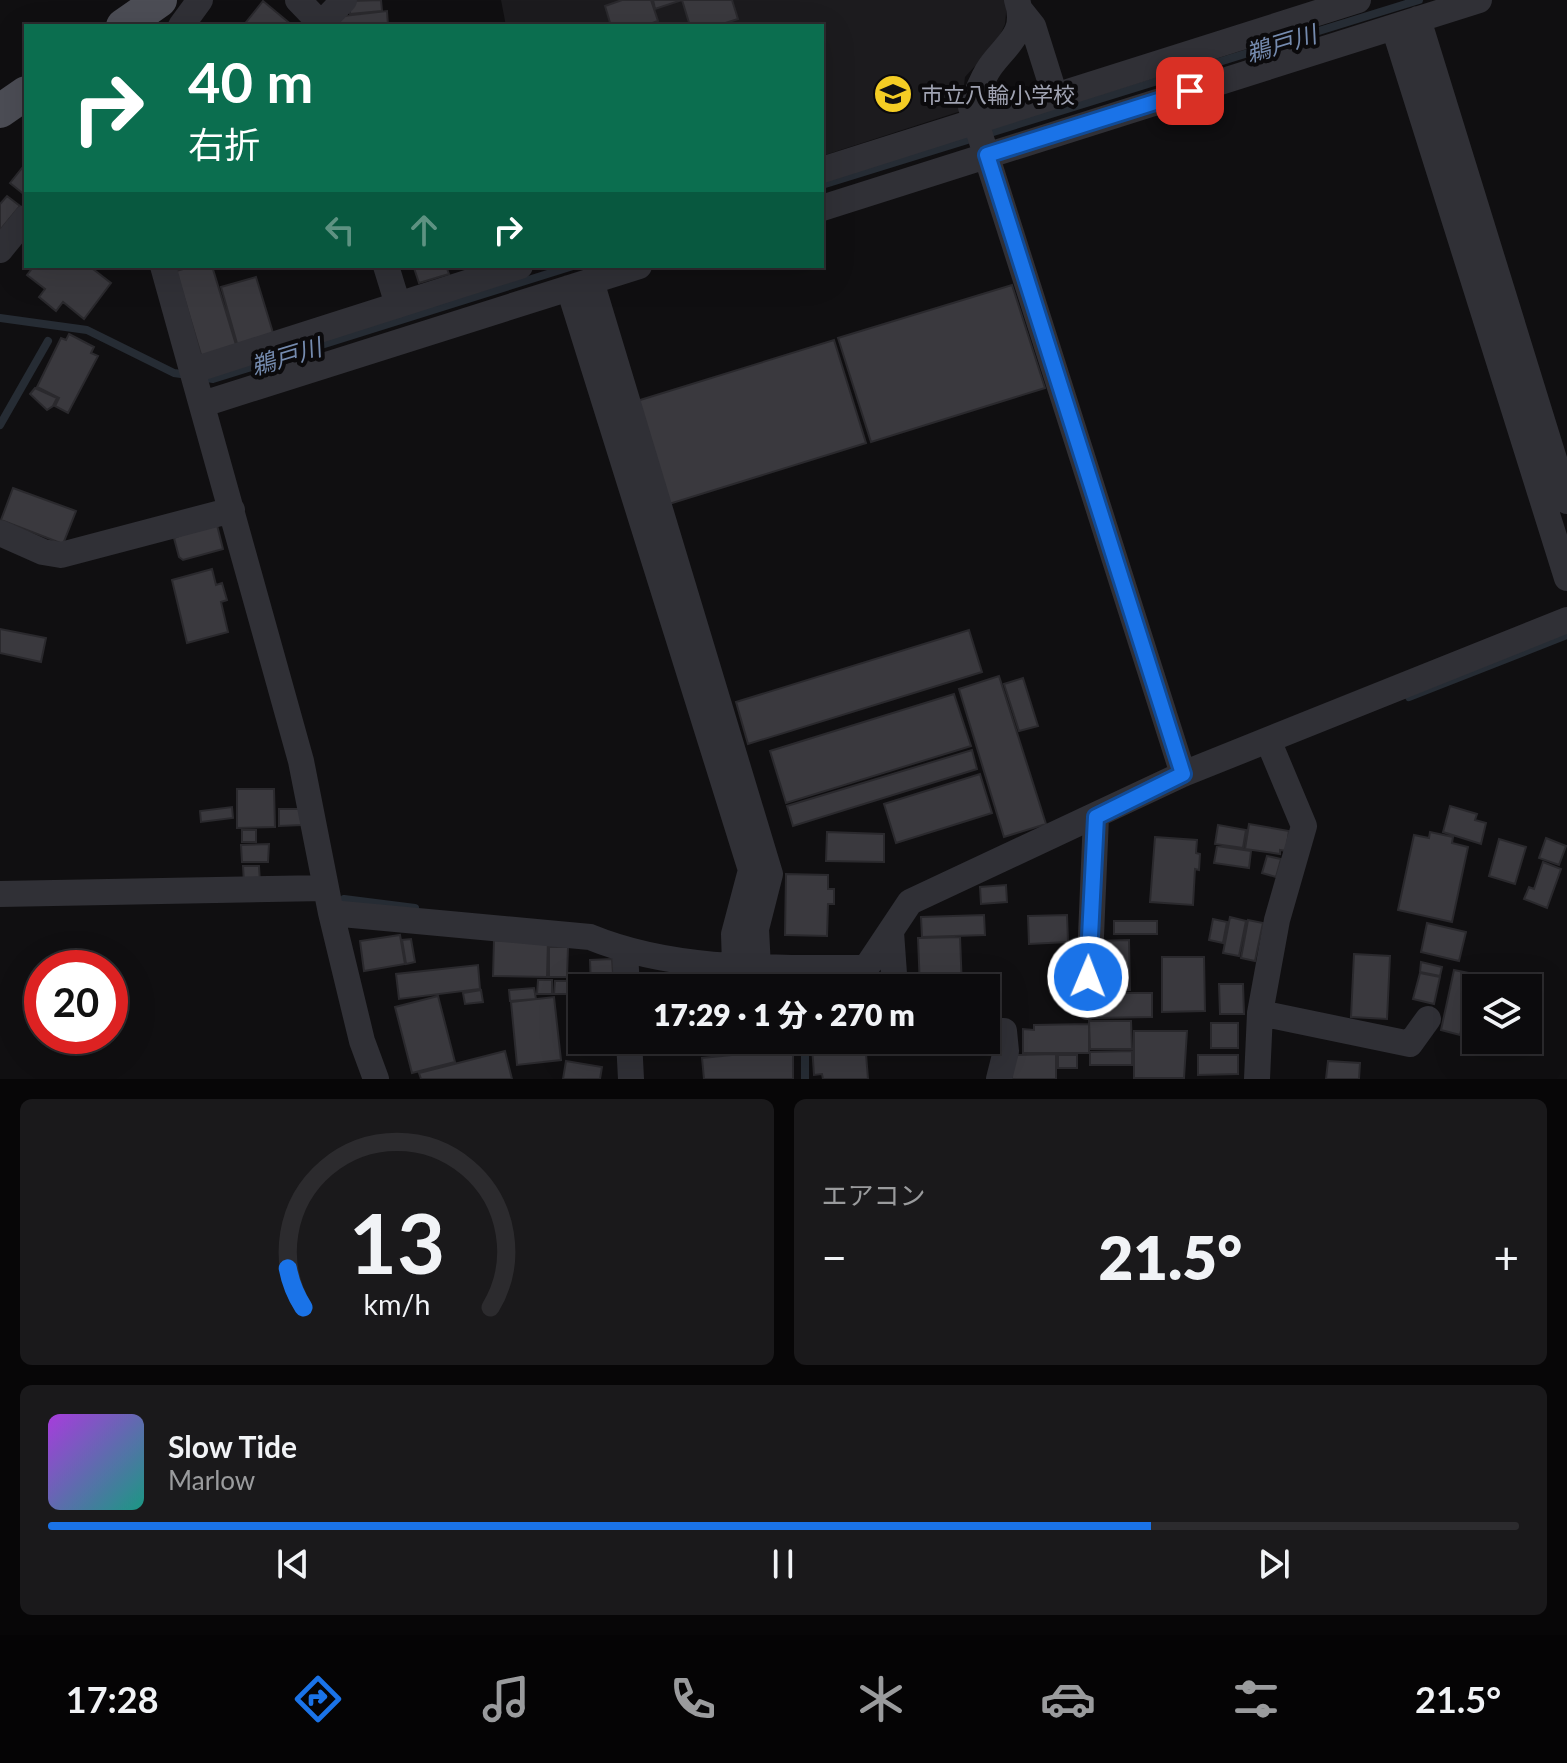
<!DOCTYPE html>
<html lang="ja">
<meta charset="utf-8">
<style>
body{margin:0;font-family:Lato,"Noto Sans JP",sans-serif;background:#1a191b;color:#f1f3f6;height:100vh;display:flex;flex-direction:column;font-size:30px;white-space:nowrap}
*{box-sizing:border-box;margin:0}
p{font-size:26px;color:#9a9b9d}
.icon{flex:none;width:44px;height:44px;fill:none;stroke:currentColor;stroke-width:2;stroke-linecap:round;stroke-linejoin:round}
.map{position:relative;height:1079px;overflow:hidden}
.details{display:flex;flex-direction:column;gap:20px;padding:20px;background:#070607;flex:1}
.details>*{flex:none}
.banner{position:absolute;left:24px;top:24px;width:800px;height:244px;border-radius:0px;box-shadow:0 8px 32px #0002,0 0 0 2px #2c2b2e;background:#0b6e4f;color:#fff;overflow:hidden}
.tools{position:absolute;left:1462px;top:974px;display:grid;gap:16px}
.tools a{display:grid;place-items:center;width:80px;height:80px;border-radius:0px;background:#0c0b0d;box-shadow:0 8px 32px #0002,0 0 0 2px #2c2b2e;font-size:40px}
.speed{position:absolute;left:24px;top:950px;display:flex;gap:16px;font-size:40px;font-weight:700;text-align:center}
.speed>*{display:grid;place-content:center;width:104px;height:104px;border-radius:50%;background:#0c0b0d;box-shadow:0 8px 32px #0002,0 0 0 2px #2c2b2e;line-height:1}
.speed .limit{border:12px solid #d22;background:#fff;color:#111}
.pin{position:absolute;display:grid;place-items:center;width:68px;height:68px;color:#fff;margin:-34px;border-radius:16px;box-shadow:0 4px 12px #0006}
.me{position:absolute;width:88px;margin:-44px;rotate:1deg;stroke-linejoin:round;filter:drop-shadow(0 0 6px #0008)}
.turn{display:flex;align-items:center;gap:28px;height:168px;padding:0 32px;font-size:36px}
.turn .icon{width:104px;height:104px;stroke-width:2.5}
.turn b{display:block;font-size:56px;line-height:68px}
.lanes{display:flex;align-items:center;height:76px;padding:0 32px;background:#0003;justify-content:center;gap:40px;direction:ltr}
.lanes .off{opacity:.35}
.big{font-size:60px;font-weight:800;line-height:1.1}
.details .tile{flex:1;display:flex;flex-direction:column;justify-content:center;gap:12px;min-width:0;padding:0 28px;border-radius:12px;background:#1a191b}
.details .dial{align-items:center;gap:0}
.dial svg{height:208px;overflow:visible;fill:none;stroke:#2c2b2e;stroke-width:7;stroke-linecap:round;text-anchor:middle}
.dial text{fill:#f1f3f6;stroke:none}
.song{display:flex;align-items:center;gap:24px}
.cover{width:96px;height:96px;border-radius:12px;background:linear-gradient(135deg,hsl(280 70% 55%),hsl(170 70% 35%))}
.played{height:8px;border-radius:4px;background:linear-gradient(90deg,#1a73e8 75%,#2c2b2e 75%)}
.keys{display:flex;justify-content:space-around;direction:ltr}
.heat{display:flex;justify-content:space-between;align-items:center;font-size:44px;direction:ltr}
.details .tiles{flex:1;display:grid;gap:20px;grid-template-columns:1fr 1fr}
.tile:last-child{grid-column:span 2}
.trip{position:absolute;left:568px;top:974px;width:432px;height:80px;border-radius:0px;background:#0c0b0d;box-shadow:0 8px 32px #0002,0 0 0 2px #2c2b2e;font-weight:800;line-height:80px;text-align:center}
.tab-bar{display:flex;height:128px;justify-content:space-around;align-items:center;background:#050405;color:#9a9b9d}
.tab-bar .icon{width:56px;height:56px}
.tab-bar .current{color:#1a73e8}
.tab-bar b{font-size:36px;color:#f1f3f6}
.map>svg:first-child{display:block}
.built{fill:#1c1b1e}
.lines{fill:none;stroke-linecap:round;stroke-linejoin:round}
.stream{stroke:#262c34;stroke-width:8}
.building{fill:#3a393e;stroke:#2a292d;stroke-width:2}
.minor{stroke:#303036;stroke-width:26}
.major{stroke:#4c4d55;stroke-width:34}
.route-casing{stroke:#114b97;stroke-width:20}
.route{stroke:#1a73e8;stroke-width:14}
.labels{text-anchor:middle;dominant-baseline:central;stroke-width:8;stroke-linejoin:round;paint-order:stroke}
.poi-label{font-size:22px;fill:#a0a3b2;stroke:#0b0a0c;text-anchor:start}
.water-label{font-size:24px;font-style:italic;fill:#758baf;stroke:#0b0a0c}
</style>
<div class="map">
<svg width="1567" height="1079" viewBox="0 0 1567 1079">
<rect width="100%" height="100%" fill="#100f11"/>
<path class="built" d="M501,0H1006L1007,3L1005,24L997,42L965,77L961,111L822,156V26H506Z"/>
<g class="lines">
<path class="stream" d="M822,185L1419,0
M0,318L87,330L174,373L188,375
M201,377L213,379L573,266
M0,425L48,341
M1409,697L1567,635
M344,899L415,908
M748,980L749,988
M752,1040V1043L805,1041V1079"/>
</g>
<path class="building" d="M381,0L382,11L350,14L349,1Z
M622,0H651L658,21L644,26H611L605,6Z
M653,0H732L738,19L716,26H690L682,0L655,9Z
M263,1L293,26H243Z
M387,11L388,26H338L337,20L343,16Z
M26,163V196L10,183Z
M7,196L20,206L0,230V204Z
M34,266H89L111,283L84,319L63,302L56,311L39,297L45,289L27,275Z
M194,266H212L237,348L202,358L176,271Z
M420,266H446L449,274L419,283L414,268Z
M256,277L274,336L238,347L221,287Z
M1012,285L1045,388L871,442L838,338Z
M69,334L94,347L91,353L98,356L68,413L55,406L59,398L37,387L61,338L66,340Z
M834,340L866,443L669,504L637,401Z
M35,388L57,398L53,406L47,410L30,394Z
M13,488L76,511L63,544L1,520Z
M216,521L223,549L183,560L179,557L174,538Z
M212,569L216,585L222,583L227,600L221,602L228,632L187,643L172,580Z
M0,629L46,638L41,662L0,653Z
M969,630L982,672L748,744L736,702Z
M999,676L1046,824L1004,837L959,689Z
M1023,678L1038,726L1019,731L1004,684Z
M954,694L971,746L786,803L770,751Z
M972,750L977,769L793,826L787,806Z
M980,774L992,813L896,843L884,804Z
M237,789H274L275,827L237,828Z
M1450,806L1477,814L1475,820L1486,823L1481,844L1443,832Z
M232,807L233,818L201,822L200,811Z
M279,809H301L302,825L279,826Z
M1249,824L1289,831L1286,851L1280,850V854L1245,849Z
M1218,825L1246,830L1243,848L1215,844Z
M242,830H256V842H242Z
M827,832L884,834V862L826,861Z
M1430,832L1453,837L1452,843L1468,847L1452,922L1398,910L1414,835L1429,838Z
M1155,837L1197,840L1196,853L1200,854L1199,870L1195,869L1193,905L1150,902Z
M1546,838L1566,846L1559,865L1539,858Z
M1499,839L1526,847L1515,884L1489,876Z
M269,844L268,862H242L241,845Z
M1217,846L1251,851L1249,868L1214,863Z
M1267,856L1281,859L1276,877L1262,873Z
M1543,862L1561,869L1547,908L1524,899L1529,887L1534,889Z
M243,866H259L260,883H244Z
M786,874L828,875V889H834V904H828L827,936L785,935Z
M1006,885L1007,902L981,904L980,887Z
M984,915L985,935L922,937L921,917Z
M1067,915L1068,942L1029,944L1028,916Z
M1230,917L1246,921L1239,956L1223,953Z
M1213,919L1227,922L1223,943L1209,940Z
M1248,920L1263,923L1255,961L1241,958Z
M1114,921H1157V934H1114Z
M1427,923L1466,932L1459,961L1421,952Z
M400,935L405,964L364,971L360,941Z
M960,937L962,988H920L918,938Z
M411,939L415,962L406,964L402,940Z
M494,940L548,941L547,977L493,976Z
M1129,940L1130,990L1095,991L1094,941Z
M549,947H568L567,977H549Z
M1354,954L1390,956L1387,1019L1351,1017Z
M1162,957H1204L1205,1011L1162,1012Z
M612,959L614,988H591L590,960Z
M1421,962L1442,967L1440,976L1420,972Z
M478,965L480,989L399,999L396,974Z
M1454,970L1474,974L1460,1035L1441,1030Z
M1420,973L1440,977L1434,1004L1413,999Z
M538,980H552V994H537Z
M555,981H568L567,994H554Z
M1219,984H1243L1244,1014H1220Z
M534,988L536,999L510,1001L509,990Z
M481,990L483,1002L465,1004L463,993Z
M1092,993H1152V1017L1093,1018Z
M438,996L455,1062L412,1073L395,1007Z
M554,997L561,1060L517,1065L511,1002Z
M1089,1021H1131L1132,1049H1090Z
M1211,1023H1238V1048H1211Z
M1089,1024V1053H1023V1029L1034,1030V1025Z
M1134,1031H1187L1184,1078H1134Z
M867,1040H882L883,1051L868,1052Z
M865,1041L868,1079H823L822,1074L814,1075L812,1046Z
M793,1049V1079H704L702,1058Z
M505,1051L512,1079H421L419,1073Z
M1132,1051V1065H1090V1052Z
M1056,1054V1079H1012L1011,1055Z
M1058,1055H1077V1068H1058Z
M1198,1055H1238V1074L1198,1075Z
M566,1061L602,1067L600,1079H563Z
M1328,1061L1360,1063L1359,1079H1326Z"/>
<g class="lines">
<path class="minor" d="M298,0L323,26
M1017,0C1028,34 1007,43 990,67C982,78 977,94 971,107L1183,774
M1021,11L1033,26L1055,96
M1418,19L1567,501
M181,26L200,0
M319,26L344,0
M1394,27L1567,578
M822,170L1358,0
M822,208L1479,0
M0,250L26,218
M163,266L301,761L331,913L362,1041L376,1079
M386,266L398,305
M591,281L770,874L756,929L758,968
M569,288L751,870L734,934L735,965
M194,370L520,266
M203,404L639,266
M0,533L43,552L61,555L232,510
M0,894L326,888
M331,913L590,937C675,972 775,968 866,968L910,902L1183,774L1567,620
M891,932L895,988
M625,952L627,988
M1088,1007L1096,817
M1260,1013L1410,1044L1428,1019
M986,1031H1004L1006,1051L999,1079
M629,1040L631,1079
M1257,1079L1260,1013L1277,920L1304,826L1268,740"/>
<path class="major" d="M123,26L160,0
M0,111L26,93"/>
</g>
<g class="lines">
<g class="route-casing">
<path id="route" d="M1088,977L1096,817L1183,774L987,155L1190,91"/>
</g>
<use href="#route" class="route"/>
</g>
<defs>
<g id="school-disc" transform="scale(2)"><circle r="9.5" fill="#f4cd24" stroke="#0b0a0c"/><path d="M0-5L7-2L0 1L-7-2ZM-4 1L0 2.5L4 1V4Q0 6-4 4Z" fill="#111"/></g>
</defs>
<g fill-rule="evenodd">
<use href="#school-disc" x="893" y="94"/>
</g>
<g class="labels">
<g class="poi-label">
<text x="921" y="94">市立八輪小学校</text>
</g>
<g class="water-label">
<text transform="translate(1281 43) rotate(-17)">鵜戸川</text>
<text transform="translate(286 356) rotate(-17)">鵜戸川</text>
</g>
</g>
</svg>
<div class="tools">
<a><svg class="icon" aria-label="layers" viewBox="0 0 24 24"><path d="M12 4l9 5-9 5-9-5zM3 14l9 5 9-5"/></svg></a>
</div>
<div class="speed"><div class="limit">20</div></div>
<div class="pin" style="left:1190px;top:91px;background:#d93025"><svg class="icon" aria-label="arrive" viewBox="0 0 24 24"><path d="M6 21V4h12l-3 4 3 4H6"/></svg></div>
<svg class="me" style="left:1088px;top:977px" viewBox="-20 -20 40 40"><circle r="17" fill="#1a73e8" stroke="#fff" stroke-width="3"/><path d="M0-11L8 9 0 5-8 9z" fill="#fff"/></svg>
<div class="trip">17:29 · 1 分 · 270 m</div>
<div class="banner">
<div class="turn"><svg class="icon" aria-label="right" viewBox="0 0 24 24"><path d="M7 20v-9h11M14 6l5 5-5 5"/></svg><div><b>40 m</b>右折</div></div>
<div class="lanes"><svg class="icon off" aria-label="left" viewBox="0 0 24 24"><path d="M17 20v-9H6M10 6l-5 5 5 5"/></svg><svg class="icon off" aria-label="ahead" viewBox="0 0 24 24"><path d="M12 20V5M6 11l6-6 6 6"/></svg><svg class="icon" aria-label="right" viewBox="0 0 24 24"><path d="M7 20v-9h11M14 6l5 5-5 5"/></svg></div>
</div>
</div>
<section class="details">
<div class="tiles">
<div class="tile dial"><svg viewBox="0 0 100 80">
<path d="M14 69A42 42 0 1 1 86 69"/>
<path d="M14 69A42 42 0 0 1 8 54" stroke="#1a73e8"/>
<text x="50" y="56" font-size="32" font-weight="700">13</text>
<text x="50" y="72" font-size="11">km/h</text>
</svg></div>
<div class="tile"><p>エアコン</p>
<div class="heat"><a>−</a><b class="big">21.5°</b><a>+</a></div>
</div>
<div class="tile">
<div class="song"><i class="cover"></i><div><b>Slow Tide</b><p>Marlow</p></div></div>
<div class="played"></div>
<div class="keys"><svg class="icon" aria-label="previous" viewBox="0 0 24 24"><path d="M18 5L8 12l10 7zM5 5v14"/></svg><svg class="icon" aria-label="pause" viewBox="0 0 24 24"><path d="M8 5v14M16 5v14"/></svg><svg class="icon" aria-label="next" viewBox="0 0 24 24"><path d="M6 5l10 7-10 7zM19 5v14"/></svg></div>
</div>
</div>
</section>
<nav class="tab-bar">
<b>17:28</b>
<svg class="icon current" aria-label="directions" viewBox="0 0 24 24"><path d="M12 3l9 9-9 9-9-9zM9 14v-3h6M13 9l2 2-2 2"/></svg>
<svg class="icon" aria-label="music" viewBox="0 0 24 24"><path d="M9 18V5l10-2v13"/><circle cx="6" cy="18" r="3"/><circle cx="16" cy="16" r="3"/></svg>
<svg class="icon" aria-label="phone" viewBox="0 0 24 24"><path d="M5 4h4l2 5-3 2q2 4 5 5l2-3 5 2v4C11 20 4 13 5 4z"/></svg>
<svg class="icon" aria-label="climate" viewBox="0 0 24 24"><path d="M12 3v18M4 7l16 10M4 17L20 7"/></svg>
<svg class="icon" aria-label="car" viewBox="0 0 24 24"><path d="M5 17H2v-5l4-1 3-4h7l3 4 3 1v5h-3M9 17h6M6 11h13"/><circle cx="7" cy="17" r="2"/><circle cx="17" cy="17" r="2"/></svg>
<svg class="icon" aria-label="filters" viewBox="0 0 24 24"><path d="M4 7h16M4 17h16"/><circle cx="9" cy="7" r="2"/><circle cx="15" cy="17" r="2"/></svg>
<b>21.5°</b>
</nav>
